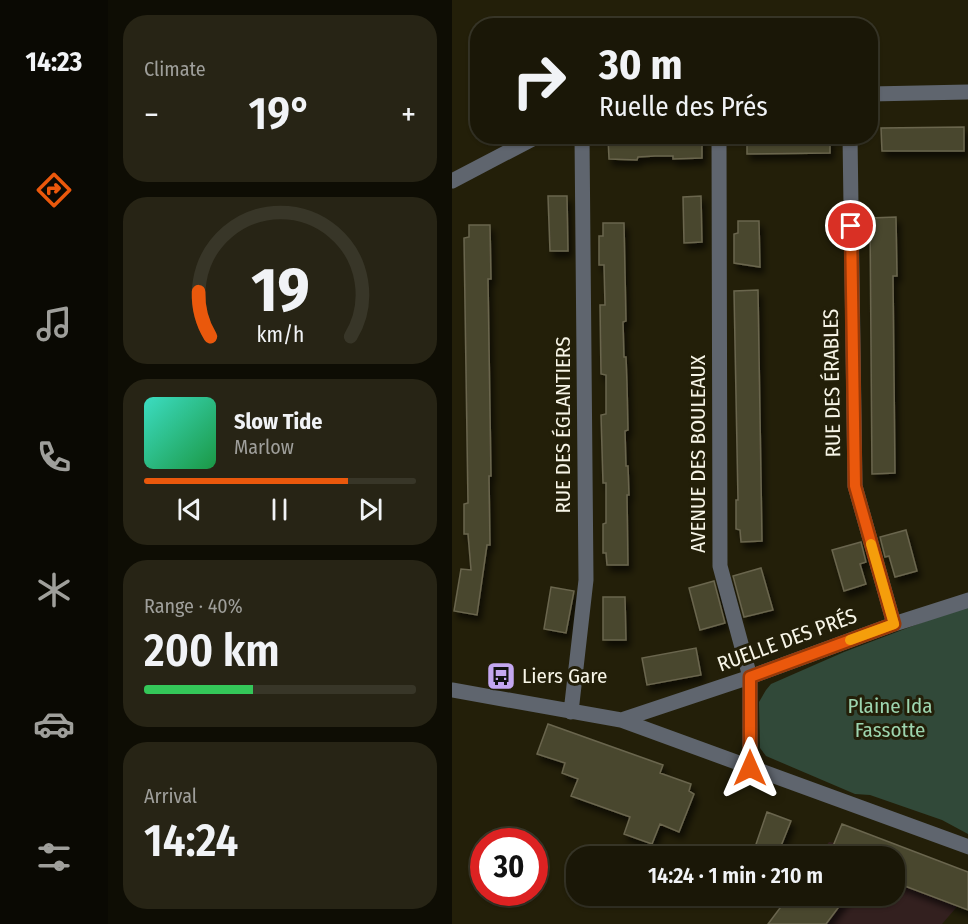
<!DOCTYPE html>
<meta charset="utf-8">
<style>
body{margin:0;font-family:"Fira Sans Condensed",sans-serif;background:#272415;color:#f1f3f6;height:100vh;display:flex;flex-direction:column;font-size:22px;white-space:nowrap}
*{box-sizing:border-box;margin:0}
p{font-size:20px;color:#9f9f9b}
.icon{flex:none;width:33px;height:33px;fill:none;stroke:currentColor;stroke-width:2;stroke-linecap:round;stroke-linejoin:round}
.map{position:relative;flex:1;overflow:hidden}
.sheet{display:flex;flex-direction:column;gap:15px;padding:15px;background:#0e0d04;width:344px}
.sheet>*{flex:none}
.banner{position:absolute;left:18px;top:18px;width:408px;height:126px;border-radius:24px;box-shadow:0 2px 4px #0004,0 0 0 2px #383628;background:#1a1707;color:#f1f3f6;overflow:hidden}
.speed{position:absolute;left:18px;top:828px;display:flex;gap:12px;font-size:30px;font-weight:700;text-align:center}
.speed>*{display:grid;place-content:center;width:78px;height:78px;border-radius:50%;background:#1a1707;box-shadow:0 2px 4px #0004,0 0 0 2px #383628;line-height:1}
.speed .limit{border:9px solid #d22;background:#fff;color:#111}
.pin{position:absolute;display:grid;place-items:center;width:51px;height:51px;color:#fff;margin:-26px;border:3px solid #fff;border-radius:50%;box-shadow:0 2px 6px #0007}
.me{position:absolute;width:66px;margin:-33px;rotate:0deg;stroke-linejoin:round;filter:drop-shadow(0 0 4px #0008)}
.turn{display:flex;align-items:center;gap:21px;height:126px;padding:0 30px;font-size:27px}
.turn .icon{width:78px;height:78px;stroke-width:2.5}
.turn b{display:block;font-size:42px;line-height:51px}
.big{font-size:45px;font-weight:600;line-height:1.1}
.sheet .tile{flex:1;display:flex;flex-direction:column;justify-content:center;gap:9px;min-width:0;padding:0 21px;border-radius:24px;background:#272415}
.sheet .dial{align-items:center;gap:0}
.dial svg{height:156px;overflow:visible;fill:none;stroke:#383628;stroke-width:7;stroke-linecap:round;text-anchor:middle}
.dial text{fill:#f1f3f6;stroke:none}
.song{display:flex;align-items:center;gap:18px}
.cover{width:72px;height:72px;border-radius:9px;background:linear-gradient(135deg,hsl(170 70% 55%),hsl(140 70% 35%))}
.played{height:6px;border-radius:3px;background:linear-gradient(90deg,#ea580c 75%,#383628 75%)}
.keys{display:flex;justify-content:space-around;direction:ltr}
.heat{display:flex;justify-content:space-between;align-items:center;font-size:33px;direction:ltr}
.charge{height:9px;border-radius:4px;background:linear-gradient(90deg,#34c759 40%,#383628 0)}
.trip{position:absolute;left:114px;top:846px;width:339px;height:60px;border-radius:24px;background:#1a1707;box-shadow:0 2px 4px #0004,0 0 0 2px #383628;font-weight:600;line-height:60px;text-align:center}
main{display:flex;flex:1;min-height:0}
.menu{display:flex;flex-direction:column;width:108px;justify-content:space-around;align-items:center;background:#0a0903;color:#9f9f9b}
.menu .icon{width:42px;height:42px}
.menu .selected{color:#ea580c}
.menu b{font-size:27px;color:#f1f3f6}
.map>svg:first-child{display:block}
.education{fill:#33201f}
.park{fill:#314939}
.building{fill:#4a462f;stroke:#6a664e;stroke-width:1.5;filter:url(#shadow)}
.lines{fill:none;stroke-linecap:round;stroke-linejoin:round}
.minor{stroke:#5f656e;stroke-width:15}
.route-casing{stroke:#983908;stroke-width:15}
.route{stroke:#ea580c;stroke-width:10}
.slow{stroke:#f59e0b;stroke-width:10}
.labels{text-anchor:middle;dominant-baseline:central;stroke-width:6;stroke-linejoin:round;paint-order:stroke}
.street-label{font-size:21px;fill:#f7f5e7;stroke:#231f09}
.poi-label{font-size:21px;fill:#f7f5e7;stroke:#231f09;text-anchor:start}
.park-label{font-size:21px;fill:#9dd5af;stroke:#231f09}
</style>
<main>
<nav class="menu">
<b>14:23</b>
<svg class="icon selected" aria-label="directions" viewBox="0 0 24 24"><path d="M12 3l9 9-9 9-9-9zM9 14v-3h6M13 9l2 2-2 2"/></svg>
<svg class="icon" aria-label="music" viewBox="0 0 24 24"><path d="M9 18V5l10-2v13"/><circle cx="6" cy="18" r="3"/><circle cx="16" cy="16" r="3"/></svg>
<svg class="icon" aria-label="phone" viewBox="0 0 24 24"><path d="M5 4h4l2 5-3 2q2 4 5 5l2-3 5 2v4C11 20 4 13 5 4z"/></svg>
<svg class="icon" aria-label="climate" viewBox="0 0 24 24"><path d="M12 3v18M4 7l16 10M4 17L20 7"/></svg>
<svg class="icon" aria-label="car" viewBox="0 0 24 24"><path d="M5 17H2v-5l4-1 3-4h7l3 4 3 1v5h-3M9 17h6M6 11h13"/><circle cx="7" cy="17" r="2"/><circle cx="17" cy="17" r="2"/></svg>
<svg class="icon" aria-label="filters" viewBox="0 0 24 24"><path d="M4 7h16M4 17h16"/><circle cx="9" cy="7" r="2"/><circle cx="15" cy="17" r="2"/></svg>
</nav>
<section class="sheet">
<div class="tile"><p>Climate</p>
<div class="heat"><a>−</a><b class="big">19°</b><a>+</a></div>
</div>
<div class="tile dial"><svg viewBox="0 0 100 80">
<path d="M14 69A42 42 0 1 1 86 69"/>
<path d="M14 69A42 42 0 0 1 8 46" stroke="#ea580c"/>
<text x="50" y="56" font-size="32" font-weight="700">19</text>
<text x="50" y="72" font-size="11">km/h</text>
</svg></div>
<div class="tile">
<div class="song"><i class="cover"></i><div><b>Slow Tide</b><p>Marlow</p></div></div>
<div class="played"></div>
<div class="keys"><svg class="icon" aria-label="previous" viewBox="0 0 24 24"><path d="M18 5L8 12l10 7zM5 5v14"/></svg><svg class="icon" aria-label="pause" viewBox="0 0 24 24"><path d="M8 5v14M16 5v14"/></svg><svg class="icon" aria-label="next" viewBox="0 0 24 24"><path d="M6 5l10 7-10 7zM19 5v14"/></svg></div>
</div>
<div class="tile"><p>Range · 40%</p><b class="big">200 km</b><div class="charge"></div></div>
<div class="tile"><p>Arrival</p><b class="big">14:24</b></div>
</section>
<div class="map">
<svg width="517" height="924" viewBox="0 0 517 924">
<defs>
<filter id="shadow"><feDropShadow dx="3.5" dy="6" stdDeviation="3" flood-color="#0009"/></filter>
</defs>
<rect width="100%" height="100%" fill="#231f09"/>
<path class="education" d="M390,824L516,872V894L490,924H316L337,896H442V856H366L377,842L383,843Z"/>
<path class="park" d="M516,605V834L490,820L418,795L403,794L314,756L308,748L307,702L314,690L319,684L392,652Z"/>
<path class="building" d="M512,127V151H430L429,128Z
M168,136H250V158L221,159V156H203L186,157L185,160L157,159L156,137Z
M295,136H378V153L295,154Z
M96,196H115L116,251H98Z
M249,196L250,242L232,243L231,197Z
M444,217L445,276H441L443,473L420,474L418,218Z
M286,221H307L308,267L282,263V234L286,233Z
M151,223H172L174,321L171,322L172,357H174L175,384L176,430L173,431L174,466H176L177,495H175L176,565H155L154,553H151V524L154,523V483H151L149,415L154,414V375L149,374L148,305H153L152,265H147V236H151Z
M17,225H38L39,279H36L39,476H37L38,545H35L25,615L2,611L9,569L19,570L16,534H12V504L16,503L12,238L17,237Z
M306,290L310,541L289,542L288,530L284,529V500H286L282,291Z
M454,530L465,571L443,577L437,556L433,557L428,537Z
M409,542L414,562L408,564L414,584L392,591L380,550Z
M309,568L321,610L292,617L281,576Z
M262,581L273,623L248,630L237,588Z
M99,587L122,591L114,633L92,629Z
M151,597H173L174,640H151Z
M244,648L249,675L195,685L190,658Z
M96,724L211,765L208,773L239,784L237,791L242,794L227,832L208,824L200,844L172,834L178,817L119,796L126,779L110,773L113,763L85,754Z
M315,812L339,821L325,856H300Z
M390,824L516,872V910L442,882V856H377Z
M337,896H395L374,924H316Z"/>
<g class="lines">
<path class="minor" d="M418,94L517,92
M267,136L268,566L298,677V767
M398,136L403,486L442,624
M0,181L86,136
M0,690L169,720L517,847
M119,712L134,580L130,136
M169,720L298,677L442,624L517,600"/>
</g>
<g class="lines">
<g class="route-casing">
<path id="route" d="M298,768V677L442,624L403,486L399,226"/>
</g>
<use href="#route" class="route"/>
<path class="slow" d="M398,640L442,624L419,544"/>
</g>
<defs>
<g id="bus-square" transform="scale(1.5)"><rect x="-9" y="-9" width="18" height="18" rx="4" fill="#c4a7f1" stroke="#231f09"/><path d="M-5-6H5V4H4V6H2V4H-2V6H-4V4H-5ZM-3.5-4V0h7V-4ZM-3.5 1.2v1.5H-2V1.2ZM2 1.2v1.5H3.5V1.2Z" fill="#111"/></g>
</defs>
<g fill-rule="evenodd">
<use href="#bus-square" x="49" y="676"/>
</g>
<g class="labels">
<g class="street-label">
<text transform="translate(380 383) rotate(-91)">RUE DES ÉRABLES</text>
<text transform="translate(111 425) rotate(-90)">RUE DES ÉGLANTIERS</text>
<text transform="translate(246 454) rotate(-90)">AVENUE DES BOULEAUX</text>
<text transform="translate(335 640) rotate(-20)">RUELLE DES PRÉS</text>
</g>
<g class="poi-label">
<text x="70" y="676">Liers Gare</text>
</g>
<g class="park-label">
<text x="438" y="706">Plaine Ida<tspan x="438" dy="24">Fassotte</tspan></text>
</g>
</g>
</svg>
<div class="speed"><div class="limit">30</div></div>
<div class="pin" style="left:399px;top:226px;background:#d93025"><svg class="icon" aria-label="arrive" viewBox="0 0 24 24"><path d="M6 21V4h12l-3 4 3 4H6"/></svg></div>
<svg class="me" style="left:298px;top:768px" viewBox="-20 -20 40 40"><path d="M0-17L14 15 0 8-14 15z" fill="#ea580c" stroke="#fff" stroke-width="4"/></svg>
<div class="trip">14:24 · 1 min · 210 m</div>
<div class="banner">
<div class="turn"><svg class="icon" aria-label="right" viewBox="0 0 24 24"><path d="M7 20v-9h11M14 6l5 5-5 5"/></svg><div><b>30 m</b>Ruelle des Prés</div></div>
</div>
</div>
</main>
